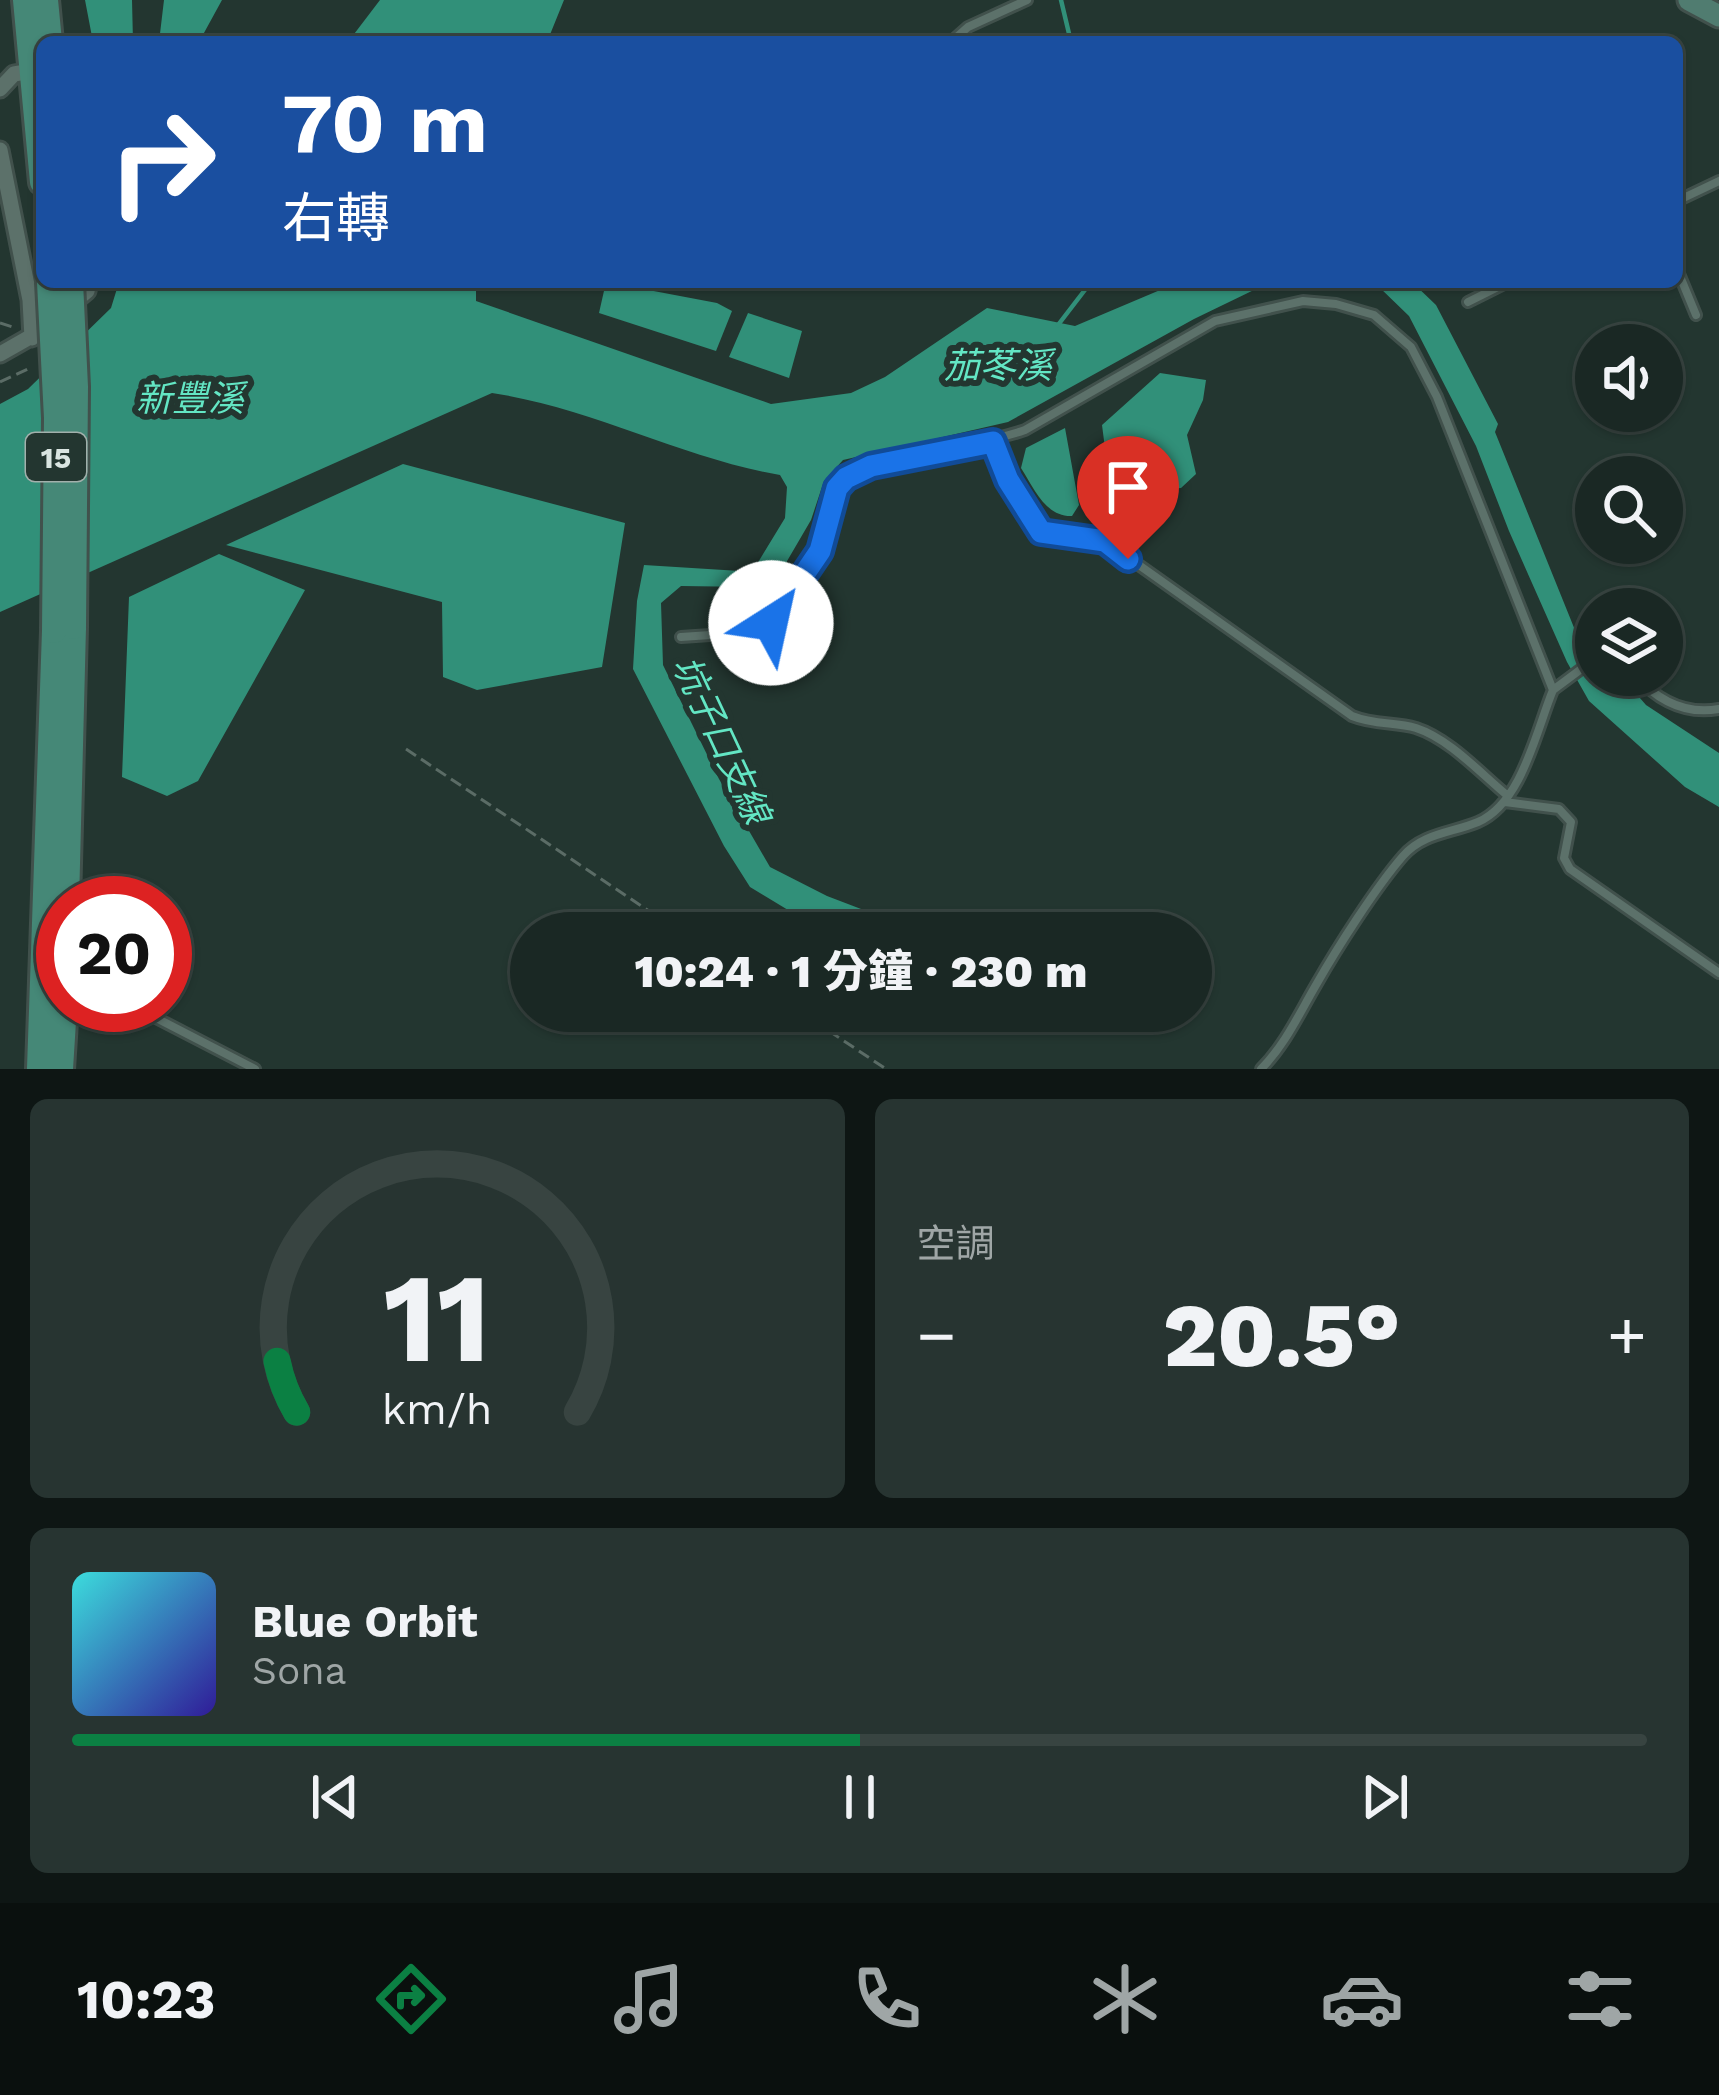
<!DOCTYPE html>
<html lang="zh-TW">
<meta charset="utf-8">
<style>
body{margin:0;font-family:"Work Sans","Noto Sans TC",sans-serif;background:#273431;color:#f1f3f6;height:100vh;display:flex;flex-direction:column;font-size:45px;white-space:nowrap}
*{box-sizing:border-box;margin:0}
p{font-size:39px;color:#9fa6a6}
.icon{flex:none;width:66px;height:66px;fill:none;stroke:currentColor;stroke-width:2;stroke-linecap:round;stroke-linejoin:round}
.map{position:relative;height:1069px;overflow:hidden}
.details{display:flex;flex-direction:column;gap:30px;padding:30px;background:#0e1614;flex:1}
.details>*{flex:none}
.guide{position:absolute;left:36px;top:36px;width:1647px;height:252px;border-radius:18px;box-shadow:0 3px 9px #0004,0 0 0 3px #384441;background:#1a4fa0;color:#fff;overflow:hidden}
.controls{position:absolute;left:1575px;top:324px;display:grid;gap:24px}
.controls a{display:grid;place-items:center;width:108px;height:108px;border-radius:50%;background:#1a2824;box-shadow:0 3px 9px #0004,0 0 0 3px #384441;font-size:60px}
.speed{position:absolute;left:36px;top:876px;display:flex;gap:24px;font-size:60px;font-weight:700;text-align:center}
.speed>*{display:grid;place-content:center;width:156px;height:156px;border-radius:50%;background:#1a2824;box-shadow:0 3px 9px #0004,0 0 0 3px #384441;line-height:1}
.speed .limit{border:18px solid #d22;background:#fff;color:#111}
.pin{position:absolute;display:grid;place-items:center;width:102px;height:102px;color:#fff;margin:-123px -51px;border-radius:50% 50% 50% 0;rotate:-45deg;box-shadow:0 0 12px #0007}
.pin .icon{rotate:45deg}
.me{position:absolute;width:132px;margin:-66px;rotate:35deg;stroke-linejoin:round;filter:drop-shadow(0 0 9px #0008)}
.turn{display:flex;align-items:center;gap:42px;height:252px;padding:0 48px;font-size:54px}
.turn .icon{width:156px;height:156px;stroke-width:2.5}
.turn b{display:block;font-size:84px;line-height:102px}
.big{font-size:90px;font-weight:800;line-height:1.1}
.details .card{flex:1;display:flex;flex-direction:column;justify-content:center;gap:18px;min-width:0;padding:0 42px;border-radius:18px;background:#273431}
.details .dial{align-items:center;gap:0}
.dial svg{height:312px;overflow:visible;fill:none;stroke:#384441;stroke-width:7;stroke-linecap:round;text-anchor:middle}
.dial text{fill:#f1f3f6;stroke:none}
.song{display:flex;align-items:center;gap:36px}
.cover{width:144px;height:144px;border-radius:18px;background:linear-gradient(135deg,hsl(180 70% 55%),hsl(250 70% 35%))}
.played{height:12px;border-radius:6px;background:linear-gradient(90deg,#0b8043 50%,#384441 50%)}
.keys{display:flex;justify-content:space-around;direction:ltr}
.heat{display:flex;justify-content:space-between;align-items:center;font-size:66px;direction:ltr}
.details .tiles{flex:1;display:grid;gap:30px;grid-template-columns:1fr 1fr}
.card:last-child{grid-column:span 2}
.trip{position:absolute;left:510px;top:912px;width:702px;height:120px;border-radius:60px;background:#1a2824;box-shadow:0 3px 9px #0004,0 0 0 3px #384441;font-weight:800;line-height:120px;text-align:center}
.dock{display:flex;height:192px;justify-content:space-around;align-items:center;background:#0a100e;color:#9fa6a6}
.dock .icon{width:84px;height:84px}
.dock .active{color:#0b8043}
.dock b{font-size:54px;color:#f1f3f6}
.map>svg:first-child{display:block}
.water{fill:#319079}
.lines{fill:none;stroke-linecap:round;stroke-linejoin:round}
.stream{stroke:#319079;stroke-width:4.5}
.lane-casing{stroke:#41514c;stroke-width:14}
.street-casing{stroke:#41514c;stroke-width:21}
.secondary-casing{stroke:#41514c;stroke-width:27}
.primary-casing{stroke:#41514c;stroke-width:30}
.path{stroke:#5b6c66;stroke-width:3;stroke-dasharray:12 6;stroke-linecap:butt}
.lane{stroke:#5c716a;stroke-width:8}
.street{stroke:#5c716a;stroke-width:15}
.secondary{stroke:#507c70;stroke-width:21}
.primary{stroke:#458877;stroke-width:24}
.primary-bridge-casing{stroke:#41514c;stroke-width:30;stroke-linecap:butt}
.primary-bridge{stroke:#458877;stroke-width:24}
.route-casing{stroke:#114b97;stroke-width:30}
.route{stroke:#1a73e8;stroke-width:21}
.labels{text-anchor:middle;dominant-baseline:central;stroke-width:12;stroke-linejoin:round;paint-order:stroke}
.shield{fill:#233630;stroke:#a2b0ac;stroke-width:3}
.shield-label{font-size:30px;font-weight:bold;fill:#d9e5e1}
.water-label{font-size:36px;font-style:italic;fill:#63e6c4;stroke:#233630}
</style>
<div class="map">
<svg width="1719" height="1069" viewBox="0 0 1719 1069">
<rect width="100%" height="100%" fill="#233630"/>
<path class="water" d="M85,0H132L133,42H93Z
M164,0H222L199,42H159Z
M380,0H564L547,42H348Z
M119,282H476V301L771,404L851,393L885,377L987,308L1075,326L1179,282H1303L1258,288L1194,319L1008,422L843,460L824,481L811,520L776,580L752,587L681,586L661,603L663,665L719,779L770,867L827,896L903,925L911,933H849L788,910L750,887L724,846L633,669L637,601L644,565L740,571L757,564L785,518L787,487L780,475C682,458 592,408 492,393L0,612V404L28,389L111,308Z
M606,282L717,303L732,311L716,351L599,313Z
M1350,282H1412L1436,305L1498,424L1495,432L1579,640L1596,647V675H1620L1646,705L1719,753V807L1685,787L1589,701L1567,662L1509,531L1476,446L1409,316L1378,286Z
M748,313L802,331L789,378L729,357Z
M1160,373L1206,380L1203,400L1187,435L1196,474L1181,488L1134,492L1112,503L1102,425Z
M1065,428L1079,505L1072,516C1045,517 1034,488 1021,468L1026,448Z
M403,464L625,523L602,667L477,690L443,677L442,602L226,545Z
M219,554L305,590L198,781L167,796L122,777L129,597Z"/>
<g class="lines">
<path class="stream" d="M1061,0L1071,42
M1058,325L1091,282"/>
<g class="lane-casing">
<path id="lane" d="M951,42L968,27L1027,0
M1677,201L1719,181
M1677,269L1696,315
M1468,302L1508,282
M993,442L1008,480L1041,533L1105,541L1352,716C1374,725 1395,722 1416,728C1450,739 1481,774 1508,796
M681,637L754,632L771,623L821,551L837,488C873,452 973,449 1025,430L1215,321L1303,301L1336,304L1374,315L1411,347L1437,397L1553,690C1536,731 1522,803 1478,822C1452,833 1423,833 1403,856C1376,887 1337,948 1316,985C1299,1014 1285,1045 1261,1069
M1635,675C1657,700 1685,715 1719,709
M1553,690L1596,658
M1505,802L1559,809L1571,822L1564,858L1570,869L1719,973
M131,1005L255,1069"/>
</g>
<g class="street-casing">
<path id="street" d="M0,89L14,74L31,71
M0,150L30,300L32,338
M69,306L87,291L89,282
M0,354L37,333"/>
</g>
<g class="secondary-casing">
<path id="secondary" d="M1689,0L1719,16"/>
</g>
<g class="primary-casing">
<path id="primary" d="M25,0L42,182
M46,0L50,42
M67,903L74,627
M39,1069L54,631
M61,1069L65,1005"/>
</g>
<path class="path" d="M0,323L16,328
M0,382L32,367
M406,749L682,933
M799,1011L886,1069"/>
<use href="#lane" class="lane"/>
<use href="#street" class="street"/>
<use href="#secondary" class="secondary"/>
<use href="#primary" class="primary"/>
<g class="primary-bridge-casing">
<path id="primary-bridge" d="M49,282L56,418L54,631
M71,282L76,387L74,627"/>
</g>
<use href="#primary-bridge" class="primary-bridge"/>
</g>
<g class="lines">
<g class="route-casing">
<path id="route" d="M771,623L820,551L837,488L846,478L871,466L993,442L1008,480L1041,532L1105,541L1128,559"/>
</g>
<use href="#route" class="route"/>
</g>
<g class="labels">
<rect class="shield" x="26" y="433" width="60" height="48" rx="9"/>
<g class="shield-label">
<text x="56" y="457">15</text>
</g>
<g class="water-label">
<text x="998" y="366">茄苳溪</text>
<text x="190" y="399">新豐溪</text>
<text transform="translate(721 740) rotate(65)">坑子口支線</text>
</g>
</g>
</svg>
<div class="controls">
<a><svg class="icon" aria-label="sound" viewBox="0 0 24 24"><path d="M4 9h4l5-4v14l-5-4H4zM17 9q2 3 0 6"/></svg></a>
<a><svg class="icon" aria-label="search" viewBox="0 0 24 24"><circle cx="10" cy="10" r="6"/><path d="M15 15l6 6"/></svg></a>
<a><svg class="icon" aria-label="layers" viewBox="0 0 24 24"><path d="M12 4l9 5-9 5-9-5zM3 14l9 5 9-5"/></svg></a>
</div>
<div class="speed"><div class="limit">20</div></div>
<div class="pin" style="left:1128px;top:559px;background:#d93025"><svg class="icon" aria-label="arrive" viewBox="0 0 24 24"><path d="M6 21V4h12l-3 4 3 4H6"/></svg></div>
<svg class="me" style="left:771px;top:623px" viewBox="-20 -20 40 40"><circle r="19" fill="#fff"/><path d="M0-13L10 11 0 6-10 11z" fill="#1a73e8"/></svg>
<div class="trip">10:24 · 1 分鐘 · 230 m</div>
<div class="guide">
<div class="turn"><svg class="icon" aria-label="right" viewBox="0 0 24 24"><path d="M7 20v-9h11M14 6l5 5-5 5"/></svg><div><b>70 m</b>右轉</div></div>
</div>
</div>
<section class="details">
<div class="tiles">
<div class="card dial"><svg viewBox="0 0 100 80">
<path d="M14 69A42 42 0 1 1 86 69"/>
<path d="M14 69A42 42 0 0 1 9 56" stroke="#0b8043"/>
<text x="50" y="56" font-size="32" font-weight="700">11</text>
<text x="50" y="72" font-size="11">km/h</text>
</svg></div>
<div class="card"><p>空調</p>
<div class="heat"><a>−</a><b class="big">20.5°</b><a>+</a></div>
</div>
<div class="card">
<div class="song"><i class="cover"></i><div><b>Blue Orbit</b><p>Sona</p></div></div>
<div class="played"></div>
<div class="keys"><svg class="icon" aria-label="previous" viewBox="0 0 24 24"><path d="M18 5L8 12l10 7zM5 5v14"/></svg><svg class="icon" aria-label="pause" viewBox="0 0 24 24"><path d="M8 5v14M16 5v14"/></svg><svg class="icon" aria-label="next" viewBox="0 0 24 24"><path d="M6 5l10 7-10 7zM19 5v14"/></svg></div>
</div>
</div>
</section>
<nav class="dock">
<b>10:23</b>
<svg class="icon active" aria-label="directions" viewBox="0 0 24 24"><path d="M12 3l9 9-9 9-9-9zM9 14v-3h6M13 9l2 2-2 2"/></svg>
<svg class="icon" aria-label="music" viewBox="0 0 24 24"><path d="M9 18V5l10-2v13"/><circle cx="6" cy="18" r="3"/><circle cx="16" cy="16" r="3"/></svg>
<svg class="icon" aria-label="phone" viewBox="0 0 24 24"><path d="M5 4h4l2 5-3 2q2 4 5 5l2-3 5 2v4C11 20 4 13 5 4z"/></svg>
<svg class="icon" aria-label="climate" viewBox="0 0 24 24"><path d="M12 3v18M4 7l16 10M4 17L20 7"/></svg>
<svg class="icon" aria-label="car" viewBox="0 0 24 24"><path d="M5 17H2v-5l4-1 3-4h7l3 4 3 1v5h-3M9 17h6M6 11h13"/><circle cx="7" cy="17" r="2"/><circle cx="17" cy="17" r="2"/></svg>
<svg class="icon" aria-label="filters" viewBox="0 0 24 24"><path d="M4 7h16M4 17h16"/><circle cx="9" cy="7" r="2"/><circle cx="15" cy="17" r="2"/></svg>
</nav>
